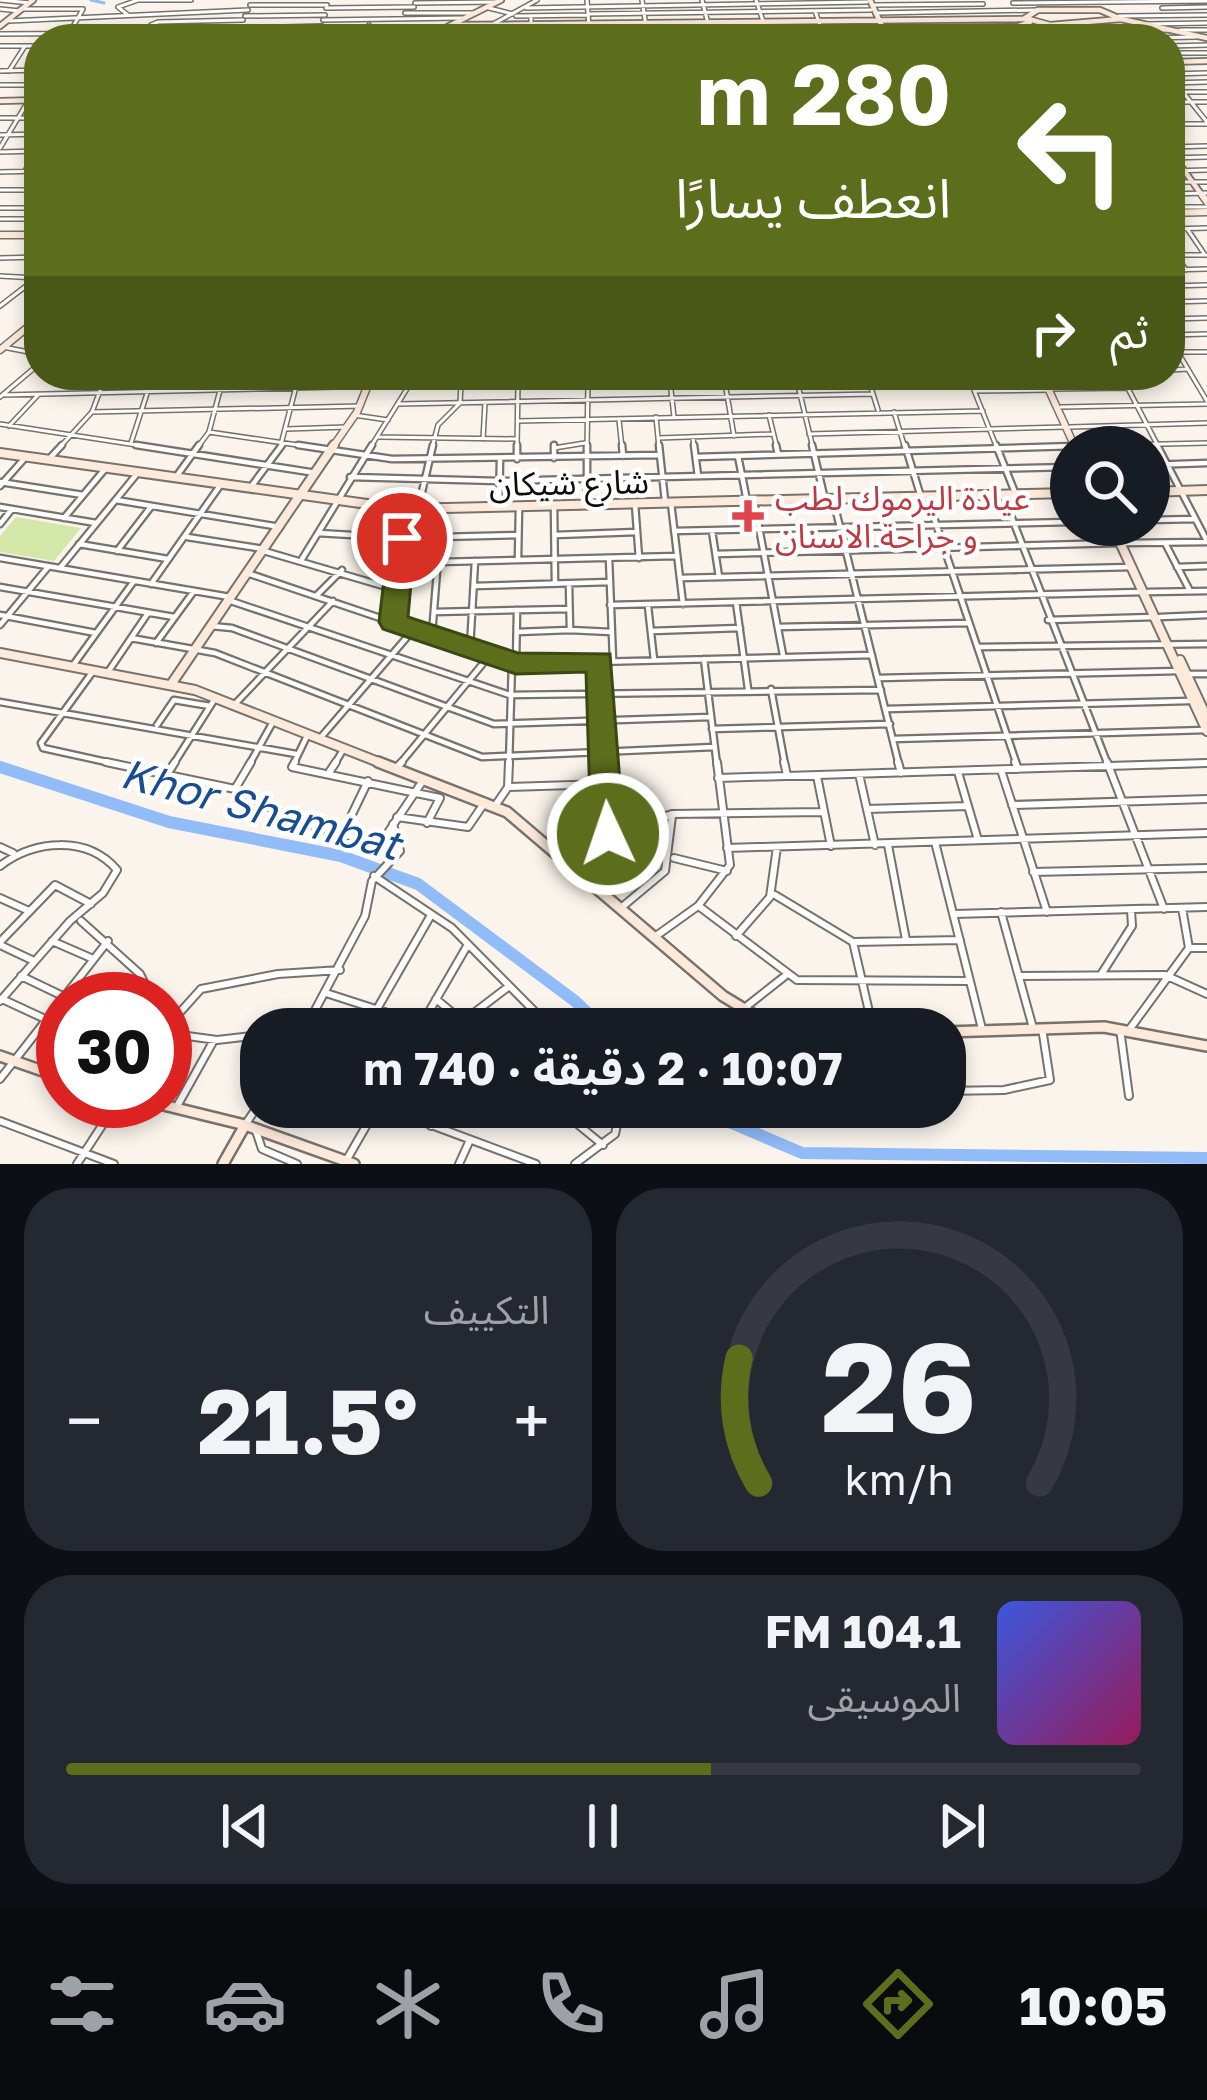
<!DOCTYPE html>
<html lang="ar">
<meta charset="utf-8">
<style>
body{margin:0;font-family:"Golos Text","Noto Sans Arabic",sans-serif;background:#242831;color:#f1f3f6;direction:rtl;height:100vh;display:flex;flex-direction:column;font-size:45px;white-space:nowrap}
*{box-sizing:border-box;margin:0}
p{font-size:39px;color:#9ea1a6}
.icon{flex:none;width:66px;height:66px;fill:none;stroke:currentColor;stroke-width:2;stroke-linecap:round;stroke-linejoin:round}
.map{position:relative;height:1164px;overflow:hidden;direction:ltr}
.drawer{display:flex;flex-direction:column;gap:24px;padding:24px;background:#0d0f14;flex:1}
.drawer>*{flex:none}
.hud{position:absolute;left:24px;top:24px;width:1161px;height:366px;border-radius:48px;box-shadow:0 6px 18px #0003;direction:rtl;background:#5c6e1c;color:#fff;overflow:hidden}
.fabs{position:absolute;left:1050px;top:426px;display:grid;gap:24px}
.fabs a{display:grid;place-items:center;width:120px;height:120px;border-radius:50%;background:#171b24;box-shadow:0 6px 18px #0003;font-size:60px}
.speed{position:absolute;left:36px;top:972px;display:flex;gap:24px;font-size:60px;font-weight:700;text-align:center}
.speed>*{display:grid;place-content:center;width:156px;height:156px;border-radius:50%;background:#171b24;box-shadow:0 6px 18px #0003;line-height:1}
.speed .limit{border:18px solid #d22;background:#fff;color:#111}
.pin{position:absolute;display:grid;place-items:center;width:102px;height:102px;color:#fff;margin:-51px;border:6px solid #fff;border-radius:50%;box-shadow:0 3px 12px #0007}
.me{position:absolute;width:132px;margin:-66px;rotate:357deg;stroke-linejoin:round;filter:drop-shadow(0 0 9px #0008)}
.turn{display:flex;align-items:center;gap:42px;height:252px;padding:0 36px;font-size:54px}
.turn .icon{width:156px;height:156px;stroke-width:2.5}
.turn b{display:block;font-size:84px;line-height:102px}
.then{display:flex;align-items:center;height:114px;padding:0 36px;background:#0003;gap:24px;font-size:45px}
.big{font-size:90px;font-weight:700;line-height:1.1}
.drawer .tile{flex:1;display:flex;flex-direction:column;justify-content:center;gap:18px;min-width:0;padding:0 42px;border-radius:48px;background:#242831}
.drawer .dial{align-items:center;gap:0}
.dial svg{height:312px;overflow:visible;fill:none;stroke:#363941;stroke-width:7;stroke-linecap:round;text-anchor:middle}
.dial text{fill:#f1f3f6;stroke:none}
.song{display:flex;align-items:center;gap:36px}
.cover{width:144px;height:144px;border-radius:18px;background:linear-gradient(135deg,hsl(230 70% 55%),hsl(330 70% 35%))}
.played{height:12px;border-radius:6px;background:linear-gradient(90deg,#5c6e1c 60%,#363941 60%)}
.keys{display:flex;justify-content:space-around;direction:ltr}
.heat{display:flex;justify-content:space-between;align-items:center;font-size:66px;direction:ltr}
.drawer .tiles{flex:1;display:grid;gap:24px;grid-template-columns:1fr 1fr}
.tile:last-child{grid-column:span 2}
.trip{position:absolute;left:240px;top:1008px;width:726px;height:120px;border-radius:48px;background:#171b24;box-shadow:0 6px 18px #0003;font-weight:700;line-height:120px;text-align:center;direction:rtl}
.tabs{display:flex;height:192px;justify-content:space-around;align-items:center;background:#090b0e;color:#9ea1a6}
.tabs .icon{width:84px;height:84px}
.tabs .current{color:#5c6e1c}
.tabs b{font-size:54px;color:#f1f3f6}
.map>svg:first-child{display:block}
.green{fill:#d3e8a8}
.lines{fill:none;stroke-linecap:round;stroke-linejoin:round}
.stream{stroke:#91bcf8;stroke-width:3}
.river{stroke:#91bcf8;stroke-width:12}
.street-far2-casing{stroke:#77726b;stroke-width:6}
.street-far1-casing{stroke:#77726b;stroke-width:9}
.street-casing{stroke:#77726b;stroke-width:10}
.secondary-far3-casing{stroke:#77726b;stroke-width:8}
.secondary-far2-casing{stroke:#77726b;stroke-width:9}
.secondary-far1-casing{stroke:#77726b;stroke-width:12}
.secondary-casing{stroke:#77726b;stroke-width:14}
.street-far2{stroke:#fff;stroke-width:3}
.street-far1{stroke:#fff;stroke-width:4.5}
.street{stroke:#fff;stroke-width:6}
.secondary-far3{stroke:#feeadb;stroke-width:4.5}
.secondary-far2{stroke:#feeadb;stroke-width:6}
.secondary-far1{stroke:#feeadb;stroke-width:8}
.secondary{stroke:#feeadb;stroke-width:9}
.route{fill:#5c6e1c;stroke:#3c4812;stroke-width:3}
.health-dot{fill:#e0444e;stroke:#fff;stroke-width:4.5}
.labels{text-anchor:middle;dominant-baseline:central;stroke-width:9;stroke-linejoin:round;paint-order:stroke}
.street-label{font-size:33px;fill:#0f0d0b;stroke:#fff}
.health-label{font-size:33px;fill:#be3a42;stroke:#fff;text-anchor:start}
.near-water-label{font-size:42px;font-style:italic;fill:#184d93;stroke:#fff}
</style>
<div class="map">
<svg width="1207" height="1164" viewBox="0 0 1207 1164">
<rect width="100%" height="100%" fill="#faf4ec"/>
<path class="green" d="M16,517L81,528L54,561L0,552V536Z"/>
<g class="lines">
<path class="stream" d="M91,0L104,3"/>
<path class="river" d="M0,767L169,822L341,856L418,884L575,1001L604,1029
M694,1107L802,1153L1207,1158"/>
<g class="street-far2-casing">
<path id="street-far2" d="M0,0L30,3
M137,0H191
M587,0L590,39
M642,0L648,39
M702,0L712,39
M756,0L769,39
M415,3L496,2
M1013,3L1207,1
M250,5H327
M872,5L983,4
M326,8L414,7
M489,8L513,14
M526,8L867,2
M1162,8L1207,7
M0,9L20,11
M23,9H83L66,39
M815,11L825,39
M405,13H476
M876,13L1038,10
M588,14L871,10
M128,15L118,7L138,0
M245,16L325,15
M516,16L588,15
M531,16V39
M1119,16L1207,15
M323,20L462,18
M9,21L248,10
M1147,24L1207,23
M369,27H447
M882,27L1015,26
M240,28L322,26
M1180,30H1207
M321,31L368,30L369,25
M142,33H155L151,25L158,22L243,20
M155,33L238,32
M0,34L144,33L143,39
M436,35L451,39
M473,35L881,31
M886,35L1168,30
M239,38L355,37
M355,38H427
M119,39L131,36
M466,39L537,0
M878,39H884
M1094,39L1196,37
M0,46H39
M1170,46L1207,45
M1170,53H1207
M0,71L39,70
M9,71L25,46
M1170,74L1207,73
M1170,76L1207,122
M1170,83L1207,82
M0,85H38
M1170,92H1207
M1170,102H1207
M1170,108L1181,122
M0,118H39
M1170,124H1207
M0,135L39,134
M1170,147L1207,146
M0,148L39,83
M0,152L39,151
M1170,158L1207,157
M25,171L36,151
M1170,171L1207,170
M0,172L39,171
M1170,182H1207
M0,190H39
M1170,194L1207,193
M1170,207H1207
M0,208H39
M0,219H39
M1170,229L1207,228
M1188,230L1205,255
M1170,246L1186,270
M1176,255H1206
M0,258L39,257
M1170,270L1207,269
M0,276L36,278
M1170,286L1207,285
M1170,302L1207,301
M0,306L39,276
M1170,319L1207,318
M1170,335L1207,334
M1170,339L1207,401
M3,347L39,354
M1170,352H1207
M1170,370L1188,369
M867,375L878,410
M867,375H884
M968,375L997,448
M1121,375L1159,448
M724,377L734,436
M796,377L813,448
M670,381L674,417
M1053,389L1128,388
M976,391L1048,390
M3,395L796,376
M0,397L39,364
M398,404L873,394
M1061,407L1207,404
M92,412L361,406
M894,412L905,448
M354,415L388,420
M769,415L777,448
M656,417L659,448
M619,420L622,448
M518,421L983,411
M0,424L156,448
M9,426L38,395
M1070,427L1207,423
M287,429L346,427
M209,432L318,448
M809,434L1066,427
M379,437L517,439
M693,437L694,448
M659,438L773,434
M483,439L485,403
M131,443L153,375
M1079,446L1207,443
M59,448L92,412L106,375
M197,448L209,432L224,375
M280,448L299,375
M370,448L410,384
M432,448L438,425L460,403L461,383
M517,448L518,383
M554,448L585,443
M587,448L588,381
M1002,448L1075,446"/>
</g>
<g class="street-far1-casing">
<path id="street-far1" d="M136,445L316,473
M298,445L392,459L660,455
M554,445V458
M622,445L623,456
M659,445L665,501
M694,445L698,476
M776,445L778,454
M812,445L825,500
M905,445L921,497
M996,445L1016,495
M1157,445L1207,541
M1079,446L1116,445
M738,456L747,501
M696,457L1075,446
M50,458L62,445
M517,459V445
M1149,465L1207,463
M176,477L199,445
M350,477L499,481L1071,467
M0,482L83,495
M0,486L24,459
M250,488L282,445
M1003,495L1108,765
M927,497L1017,765
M833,499L899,765
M116,500L280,527
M754,501L783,655
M671,503L683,604
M635,504L639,558
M587,505V445
M554,506L555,584
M0,507L96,523
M499,507L500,459
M418,509L433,445
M64,518L105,469
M1149,520L1195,519
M0,524L12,509
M674,531L1071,522
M712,531L719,577
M318,533L402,538
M555,535L637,532
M187,537L264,549
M440,537L518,535
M1125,543L1207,542
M1165,543L1190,591
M79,544L168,559
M117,551L150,508
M264,551L397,590
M716,554L1120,543
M0,558L230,597
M609,558L613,660
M302,559L372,445
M518,559L519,507
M399,563L677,556
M1177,567L1207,566
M60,568L136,475
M247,573L516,664L872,655
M680,578L1132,567
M151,584L219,487
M569,584L570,630L611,632
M474,586L610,582
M0,587L174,617
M1148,592L1207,591
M316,596L342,570
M231,601L510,695L881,690
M736,602L748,689
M610,605L1143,592
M648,606L654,660
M434,612L569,609
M0,615L96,633
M1160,617L1207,615
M1048,620L1155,617
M393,622L405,509
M0,625L48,567
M211,626L232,628L494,724L710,717
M778,627L969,623
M651,631L740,628
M517,632L570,630
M432,634L442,509
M131,638L215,653L482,757L714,747
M156,643L194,591
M979,647L1207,644
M470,648L475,561
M704,659L717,765
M600,662L604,765
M74,664L134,581
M516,664L517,610
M94,670L41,743L43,748L120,765
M108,672L148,613
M1189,674H1207
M878,678L1179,671
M771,689L785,765
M174,700L210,706
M0,702L296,754
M235,704L333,601
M887,709L1189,701
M157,725L174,700
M712,729L890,724
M322,736L414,629
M893,739L1206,730
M173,765L216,697
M249,765L274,720
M293,765L307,736
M334,765L343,750
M399,765L490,655
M509,765L512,662
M1157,765L1207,763"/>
</g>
<g class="street-casing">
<path id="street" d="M106,762L235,789L292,819L372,843L383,840L422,782
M295,762L292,767L440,798L427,823
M784,762L787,775
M898,762L901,773
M1015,762L1018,769
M1107,762L1164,909
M398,766L402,762
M1001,770L1047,912
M330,771L336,762
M958,772L978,840
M168,773L175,762
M859,774L875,845
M817,776L831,846
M718,778L1207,763
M509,787L605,784
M235,789L251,762
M1012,805L1207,799
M495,806L508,787L509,762
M867,809L968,806
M397,817L468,827L485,802
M607,834L672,814L824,812
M342,835L368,781
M935,842L982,1029
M888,845L906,940
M0,847L13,853
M727,848L1207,833
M674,858L727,871
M572,865L607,834L604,762
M0,866C34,840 87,835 117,870L103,893L70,921L0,1001
M1033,872L1207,868
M374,876L452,928L552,1029
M775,895L853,942L960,940
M0,898L29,911
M622,907L665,871L672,816
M700,907L797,980L970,981
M1001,912L1033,1028
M954,914L1207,907
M81,921L140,974L152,999
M656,936L698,906L730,865L717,762
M736,936L770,897L777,847
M52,941L91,958
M0,942L55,885L91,904
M853,942L873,1029
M0,945L34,961
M1189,948H1207
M1102,973L1132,926L1131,910
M21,976L69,999
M1019,976L1165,975L1207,994
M326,993L422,1024
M2,999L43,1018
M436,999L472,1029
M747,1006L785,976
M377,1009L431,915
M462,1022L508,987
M165,1029L201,989L278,974L340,970
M305,1029L365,916L372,881L400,851L393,824
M419,1029L467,946
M1120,1029L1129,1096
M1129,1030L1189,948L1182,908
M165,1033L217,1040L261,1035
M0,1079L108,941
M945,1091L1004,1090L1050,1080L1042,1028
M383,1107L536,1164
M533,1107L570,1118L603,1145
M176,1108L214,1040
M0,1121L114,1164
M245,1125L261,1101
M431,1126L440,1107
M255,1128L262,1149L297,1164
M346,1161L377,1107
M77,1164L118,1101
M459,1164L469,1142
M575,1164L615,1134L621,1107"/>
</g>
<g class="secondary-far3-casing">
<path id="secondary-far3" d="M870,0L888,39
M1038,10H1100L1121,19L1050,25L1025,18Z
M1121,19L1207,38
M454,25L1026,19
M0,26L33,0
M423,39L501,0
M982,39L1030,22
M1170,62L1207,61
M0,101L39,100
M1170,151L1204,198"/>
</g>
<g class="secondary-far2-casing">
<path id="secondary-far2" d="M1202,195L1207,202
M1170,213L1207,212
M0,235H39
M0,350L39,318
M1042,375L1075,447
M332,448L357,412L372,375"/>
</g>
<g class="secondary-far1-casing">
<path id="secondary-far1" d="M0,453L403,509L1071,493
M1149,492L1207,490
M1112,525L1207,731
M0,653L195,690L386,765
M1180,660L1207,718
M172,683L334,445"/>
</g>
<g class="secondary-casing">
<path id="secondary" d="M378,762L507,812L723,996L761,1019L798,1029
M945,1032L1104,1027L1207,1046
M0,1056L63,1078
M147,1101L245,1125L354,1164
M223,1164L245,1125"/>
</g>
<use href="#street-far2" class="street-far2"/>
<use href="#street-far1" class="street-far1"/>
<use href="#street" class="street"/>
<use href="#secondary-far3" class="secondary-far3"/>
<use href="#secondary-far2" class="secondary-far2"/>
<use href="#secondary-far1" class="secondary-far1"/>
<use href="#secondary" class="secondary"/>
</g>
<path class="route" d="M402,530L415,538L408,617L518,653L610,654L624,834L619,843H596L591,834L586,672L516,674L383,629L379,622L389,538Z"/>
<path class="health-dot" d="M742 498h12v12h12v12h-12v12h-12v-12h-12v-12h12z"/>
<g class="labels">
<g class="street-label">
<text transform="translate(569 482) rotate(-1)">شارع شيكان</text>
</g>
<g class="health-label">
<text x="775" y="497">عيادة اليرموك لطب<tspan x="775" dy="38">و جراحة الاسنان</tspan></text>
</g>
<g class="near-water-label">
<text transform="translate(261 808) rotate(15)">Khor Shambat</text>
</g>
</g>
</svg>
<div class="fabs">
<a><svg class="icon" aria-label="search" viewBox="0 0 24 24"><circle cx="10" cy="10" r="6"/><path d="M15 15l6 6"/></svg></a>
</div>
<div class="speed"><div class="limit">30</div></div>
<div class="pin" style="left:402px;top:538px;background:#d93025"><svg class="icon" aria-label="arrive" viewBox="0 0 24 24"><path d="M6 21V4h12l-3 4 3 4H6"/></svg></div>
<svg class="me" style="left:608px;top:834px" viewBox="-20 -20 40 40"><circle r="17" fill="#5c6e1c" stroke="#fff" stroke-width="3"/><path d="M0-11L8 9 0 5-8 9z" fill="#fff"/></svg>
<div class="trip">10:07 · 2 دقيقة · 740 m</div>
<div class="hud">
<div class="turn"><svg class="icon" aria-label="left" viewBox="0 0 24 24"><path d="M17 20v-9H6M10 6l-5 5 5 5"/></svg><div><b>280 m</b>انعطف يسارًا</div></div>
<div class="then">ثم<svg class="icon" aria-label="right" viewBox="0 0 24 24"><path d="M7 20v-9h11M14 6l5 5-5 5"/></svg></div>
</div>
</div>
<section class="drawer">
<div class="tiles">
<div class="tile dial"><svg viewBox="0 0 100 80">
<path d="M14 69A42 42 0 1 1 86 69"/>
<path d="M14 69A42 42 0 0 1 9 37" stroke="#5c6e1c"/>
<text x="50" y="56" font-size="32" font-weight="700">26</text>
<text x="50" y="72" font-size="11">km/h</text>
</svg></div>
<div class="tile"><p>التكييف</p>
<div class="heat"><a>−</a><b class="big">21.5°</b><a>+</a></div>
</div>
<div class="tile">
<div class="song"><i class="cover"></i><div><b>104.1 FM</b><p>الموسيقى</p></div></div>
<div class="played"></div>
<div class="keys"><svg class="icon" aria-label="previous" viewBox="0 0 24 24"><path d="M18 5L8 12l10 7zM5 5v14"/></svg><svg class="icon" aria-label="pause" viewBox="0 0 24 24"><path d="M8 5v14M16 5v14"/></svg><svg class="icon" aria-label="next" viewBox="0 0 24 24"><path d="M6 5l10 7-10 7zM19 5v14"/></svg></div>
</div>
</div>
</section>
<nav class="tabs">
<b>10:05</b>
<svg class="icon current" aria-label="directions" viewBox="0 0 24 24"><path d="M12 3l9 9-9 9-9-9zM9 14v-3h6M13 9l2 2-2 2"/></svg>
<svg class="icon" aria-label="music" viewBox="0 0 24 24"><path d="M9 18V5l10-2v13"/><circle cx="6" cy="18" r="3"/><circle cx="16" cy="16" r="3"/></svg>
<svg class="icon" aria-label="phone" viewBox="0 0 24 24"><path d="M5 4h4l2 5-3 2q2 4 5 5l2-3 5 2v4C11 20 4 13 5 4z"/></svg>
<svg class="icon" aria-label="climate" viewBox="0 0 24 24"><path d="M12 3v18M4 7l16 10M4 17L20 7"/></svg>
<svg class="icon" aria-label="car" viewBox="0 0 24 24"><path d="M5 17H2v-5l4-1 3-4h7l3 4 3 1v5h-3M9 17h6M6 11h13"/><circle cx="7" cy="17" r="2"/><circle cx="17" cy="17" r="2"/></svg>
<svg class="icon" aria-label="filters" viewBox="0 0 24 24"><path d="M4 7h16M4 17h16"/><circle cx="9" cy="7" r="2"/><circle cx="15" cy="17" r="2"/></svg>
</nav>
